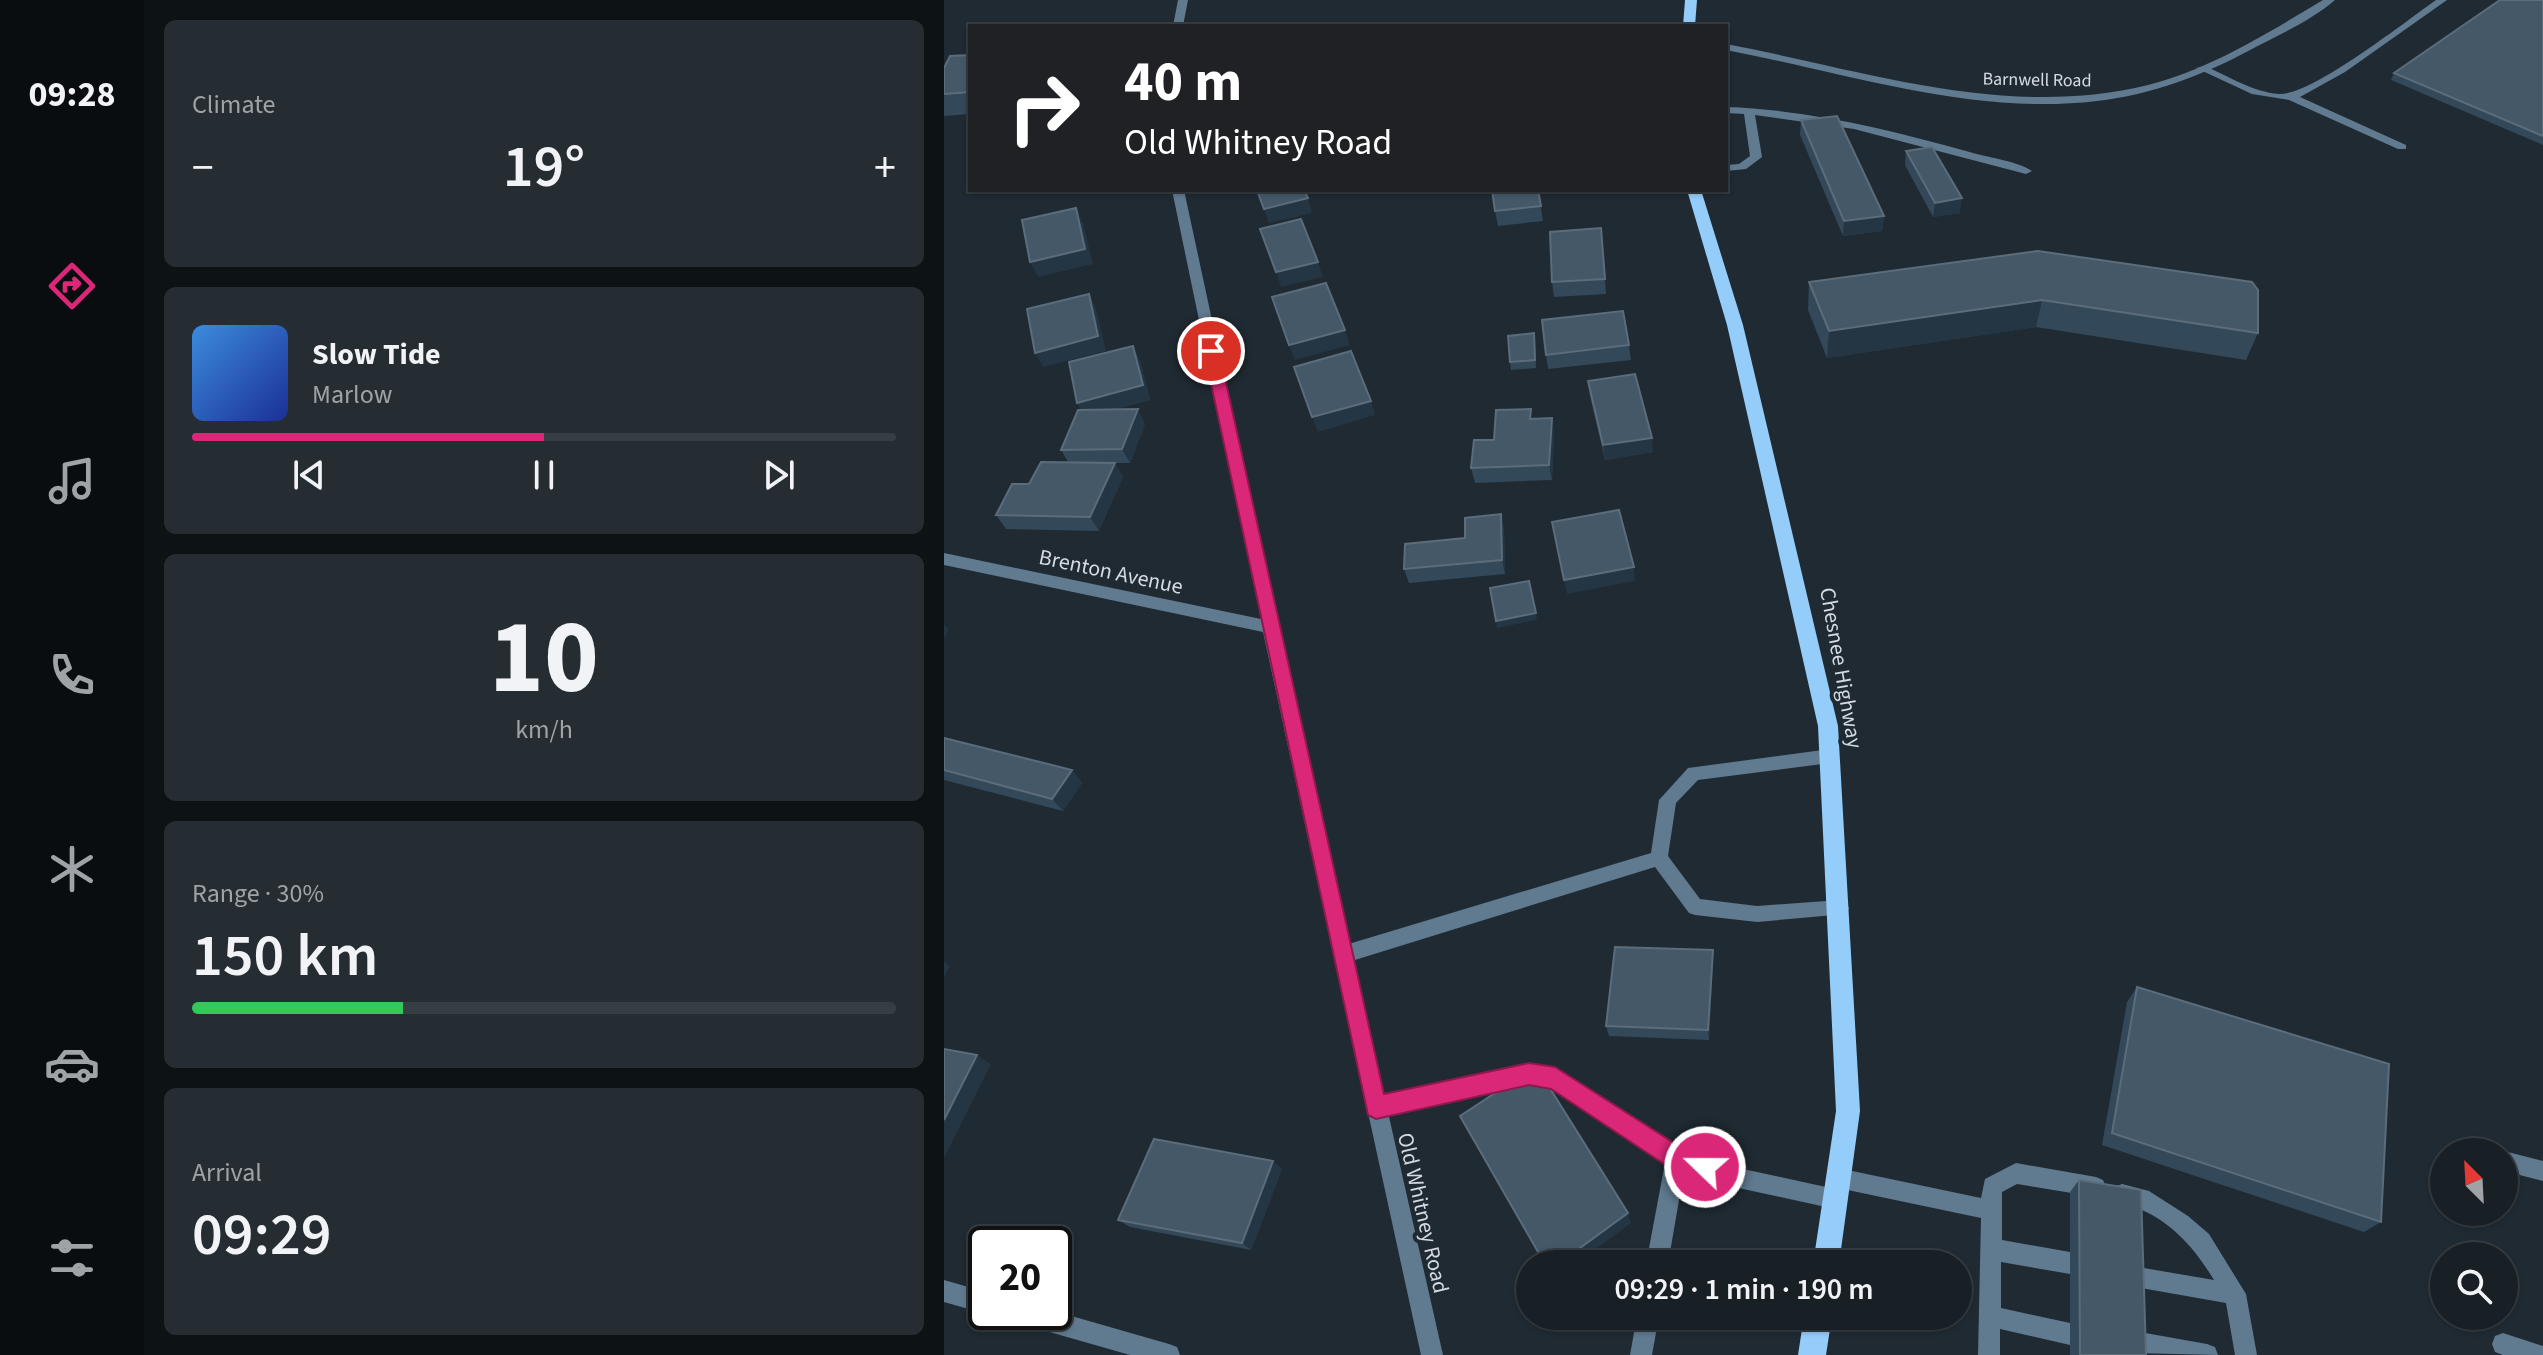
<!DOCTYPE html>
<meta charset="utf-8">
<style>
body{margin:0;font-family:"Source Sans 3",sans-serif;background:#252d32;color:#f1f3f6;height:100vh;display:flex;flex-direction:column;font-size:30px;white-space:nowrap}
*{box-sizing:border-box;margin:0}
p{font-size:26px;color:#9fa3a7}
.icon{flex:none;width:44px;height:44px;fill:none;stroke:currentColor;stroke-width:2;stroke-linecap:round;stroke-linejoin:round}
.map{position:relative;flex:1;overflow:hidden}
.drawer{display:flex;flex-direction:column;gap:20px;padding:20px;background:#0d1215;width:800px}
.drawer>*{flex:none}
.hud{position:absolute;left:24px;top:24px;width:760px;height:168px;border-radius:0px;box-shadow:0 2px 6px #0004,0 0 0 2px #363e43;background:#202124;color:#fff;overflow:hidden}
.needle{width:52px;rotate:336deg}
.tools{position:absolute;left:1486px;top:1138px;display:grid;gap:16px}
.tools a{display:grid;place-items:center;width:88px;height:88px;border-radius:50%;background:#182026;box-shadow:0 2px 6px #0004,0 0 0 2px #363e43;font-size:40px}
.speed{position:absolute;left:24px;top:1226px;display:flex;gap:16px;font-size:40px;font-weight:700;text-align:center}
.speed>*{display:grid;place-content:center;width:104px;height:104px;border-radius:50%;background:#182026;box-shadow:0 2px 6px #0004,0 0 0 2px #363e43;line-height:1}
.speed .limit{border:4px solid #111;border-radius:12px;background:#fff;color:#111}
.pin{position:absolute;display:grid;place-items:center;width:68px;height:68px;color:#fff;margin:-34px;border:4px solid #fff;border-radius:50%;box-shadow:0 2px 8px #0007}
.me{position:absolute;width:88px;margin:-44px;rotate:292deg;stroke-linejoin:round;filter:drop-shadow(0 0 6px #0008)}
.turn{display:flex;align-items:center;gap:28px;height:168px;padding:0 24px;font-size:36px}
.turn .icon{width:104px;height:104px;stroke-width:2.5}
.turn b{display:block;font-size:56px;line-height:68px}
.big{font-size:60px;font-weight:600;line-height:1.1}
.drawer .widget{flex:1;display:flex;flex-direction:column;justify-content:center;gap:12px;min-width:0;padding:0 28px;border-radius:12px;background:#252d32}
.drawer .dial{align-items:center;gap:0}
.dial b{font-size:104px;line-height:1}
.song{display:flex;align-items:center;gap:24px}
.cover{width:96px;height:96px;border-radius:12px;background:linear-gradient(135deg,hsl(210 70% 55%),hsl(230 70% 35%))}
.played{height:8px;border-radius:4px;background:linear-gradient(90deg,#db2777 50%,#363e43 50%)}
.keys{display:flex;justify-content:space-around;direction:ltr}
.heat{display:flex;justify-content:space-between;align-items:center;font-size:44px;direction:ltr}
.charge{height:12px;border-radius:6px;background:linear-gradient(90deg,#34c759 30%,#363e43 0)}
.trip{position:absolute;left:572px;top:1250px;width:456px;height:80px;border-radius:40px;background:#182026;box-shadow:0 2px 6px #0004,0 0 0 2px #363e43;font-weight:600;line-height:80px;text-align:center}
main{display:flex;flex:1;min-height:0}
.tabs{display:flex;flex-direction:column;width:144px;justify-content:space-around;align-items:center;background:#0a0d0f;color:#9fa3a7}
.tabs .icon{width:56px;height:56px}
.tabs .active{color:#db2777}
.tabs b{font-size:36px;color:#f1f3f6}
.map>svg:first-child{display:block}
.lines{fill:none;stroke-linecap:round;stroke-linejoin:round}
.lane{fill:#607a90;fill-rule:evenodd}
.street{fill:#607a90;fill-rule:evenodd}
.primary{fill:#95cdfa;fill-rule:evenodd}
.wall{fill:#334859}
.shaded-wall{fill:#243543}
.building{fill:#455868;stroke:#5b6c7b;stroke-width:2}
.route{fill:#db2777;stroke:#8e194d;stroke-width:2}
.labels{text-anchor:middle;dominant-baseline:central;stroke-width:8;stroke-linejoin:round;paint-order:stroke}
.far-street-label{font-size:18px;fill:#d5dbe1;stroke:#202a32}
.street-label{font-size:22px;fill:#d5dbe1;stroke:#202a32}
</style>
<main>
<nav class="tabs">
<b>09:28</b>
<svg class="icon active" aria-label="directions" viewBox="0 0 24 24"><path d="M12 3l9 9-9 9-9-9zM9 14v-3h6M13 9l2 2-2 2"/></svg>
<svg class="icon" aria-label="music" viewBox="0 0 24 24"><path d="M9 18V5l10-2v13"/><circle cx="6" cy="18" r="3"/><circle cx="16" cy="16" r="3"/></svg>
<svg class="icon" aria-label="phone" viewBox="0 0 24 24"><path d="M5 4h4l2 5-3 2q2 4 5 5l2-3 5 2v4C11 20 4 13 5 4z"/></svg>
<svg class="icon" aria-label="climate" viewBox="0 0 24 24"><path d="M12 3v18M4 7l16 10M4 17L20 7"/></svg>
<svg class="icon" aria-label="car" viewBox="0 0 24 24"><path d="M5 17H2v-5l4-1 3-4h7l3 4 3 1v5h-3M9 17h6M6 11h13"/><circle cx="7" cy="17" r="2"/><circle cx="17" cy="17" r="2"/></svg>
<svg class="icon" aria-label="filters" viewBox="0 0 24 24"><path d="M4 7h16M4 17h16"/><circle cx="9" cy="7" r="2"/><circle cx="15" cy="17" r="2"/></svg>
</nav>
<section class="drawer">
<div class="widget"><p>Climate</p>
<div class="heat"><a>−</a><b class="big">19°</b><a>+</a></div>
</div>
<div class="widget">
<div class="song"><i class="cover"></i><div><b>Slow Tide</b><p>Marlow</p></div></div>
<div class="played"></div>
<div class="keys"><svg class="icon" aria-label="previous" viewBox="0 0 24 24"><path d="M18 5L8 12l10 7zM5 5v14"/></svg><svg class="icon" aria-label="pause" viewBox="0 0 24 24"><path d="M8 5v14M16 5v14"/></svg><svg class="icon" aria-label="next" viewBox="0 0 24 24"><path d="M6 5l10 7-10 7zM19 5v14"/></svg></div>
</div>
<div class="widget dial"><b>10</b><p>km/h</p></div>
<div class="widget"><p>Range · 30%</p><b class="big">150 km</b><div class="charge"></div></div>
<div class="widget"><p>Arrival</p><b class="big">09:29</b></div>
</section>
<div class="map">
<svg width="1599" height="1355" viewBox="0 0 1599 1355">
<rect width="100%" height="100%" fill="#202a32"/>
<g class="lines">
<path class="lane" d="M1492,0H1503L1401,72L1356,97L1462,145V149H1454L1345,100L1308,94L1252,68L1261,66C1284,76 1309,92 1335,94C1367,96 1462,21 1492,0Z
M587,23H745L750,26H582Z
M782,107C867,110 948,130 1029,153C1047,158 1073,161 1088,171L1082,174L910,129L811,115L818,157L802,169L782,171V165L795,164L806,156L800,114L782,113Z
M886,749L892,751L894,756L892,761L886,763L754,780L732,803L724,856L756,899L813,906L896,900L902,902L905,908L902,914L813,922L751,915L745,913L711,867L398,964L391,961L389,955L391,949L398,946L707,853L715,800L744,768Z
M585,1064L618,1071L737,1150L790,1167L891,1189L898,1192L901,1199L898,1206L891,1209L790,1187L740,1171L724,1264H702L721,1163L608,1087L585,1084L432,1117L425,1114L422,1107L425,1100L432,1097Z
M1560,1151L1599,1161V1181L1560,1171V1152H1557Z
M1072,1163L1152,1177L1159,1180L1162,1187L1159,1194L1152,1197L1073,1184L1058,1192V1240L1126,1252L1134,1255L1137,1263L1134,1271L1126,1274L1057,1262V1308L1126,1323L1134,1326L1137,1334L1134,1342L1126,1345L1056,1329V1355H1034L1037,1218L894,1188L887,1185L884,1178L887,1171L894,1168L1037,1198L1041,1179Z
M1178,1184L1205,1191L1244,1216L1265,1234L1302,1294L1313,1355H1291L1282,1303L1180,1285L1177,1277L1180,1269L1188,1266L1270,1280C1251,1249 1230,1224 1196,1209C1188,1205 1179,1205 1171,1201L1168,1194L1171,1187Z
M693,1316H715L708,1355H686Z
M1190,1331L1263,1344L1271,1347L1274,1355L1190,1353L1182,1350L1179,1342L1182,1334Z
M1559,1333L1599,1346V1355H1559L1551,1352L1548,1344L1551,1336Z"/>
<path class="street" d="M234,0H244L239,26H229Z
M1379,0H1391C1368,20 1335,35 1308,49C1260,75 1207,95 1153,101C1028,116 903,73 782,50V44C920,70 1062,120 1204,85C1266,69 1324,33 1379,0Z
M228,190H240L334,627L499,1355H477L319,632L0,565V553L317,619Z
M0,1280L42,1292V1312H47L42,1314L0,1302Z
M110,1311L225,1344L233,1347L236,1355H186L74,1323L66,1320L63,1312Z"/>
<path class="primary" d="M741,0H753L751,26H739Z
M743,190H757L799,325L894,726L916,1111L895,1264H869L892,1111L874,726L783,325Z
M860,1316H888L882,1355H854Z"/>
</g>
<path class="wall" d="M1599,0V145L1447,80L1450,73Z
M26,55V114L0,116V68Z
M857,120L940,216L938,231L899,236L856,135Z
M962,151L1016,213L989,217L961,165Z
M594,190L599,221L554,226L551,211Z
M657,228L662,294L610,297L608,282Z
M1094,251L1314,333L1302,360L1092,327L883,358L864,310L865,282Z
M591,341L592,368L567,370L566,362Z
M685,345L687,360L604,369L602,355Z
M196,361L206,400L171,409L201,424L186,463H171L179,477L155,531L62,529L52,515L85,484L124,462L117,450L137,410Z
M644,381L709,452L661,460L646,396Z
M588,419L610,433L608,480L531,483L527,468L550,440Z
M560,528L561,574L465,583L460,569L521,538Z
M0,738L128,770L138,783L119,811L0,780Z
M769,961L765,1040L665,1036L662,1026Z
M1193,987L1437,1222L1420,1232L1158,1145L1183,1002Z
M338,1169L307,1250L186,1227L174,1220Z
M1135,1180L1202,1355H1126V1192Z"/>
<path class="shaded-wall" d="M364,198L368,213L325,223L320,209Z
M1018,198L1016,213L989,217L991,203Z
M132,208L139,223L149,264L94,277L86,262Z
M940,216L938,231L899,236L900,221Z
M374,262L379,277L337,287L332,272Z
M145,294L152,308L162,351L99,367L91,353Z
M1098,300L1092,327L883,358L885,331Z
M401,330L406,345L351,360L345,345Z
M189,346L196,361L206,400L141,417L133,403Z
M427,401L431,415L374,432L368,417Z
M194,409L201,424L186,463L178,449Z
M608,418L610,433L608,480L605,465Z
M708,438L709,452L661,460L659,445Z
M171,463L179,477L155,531L146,517Z
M557,514L560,528L561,574L558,560Z
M690,567L691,581L623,594L620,580Z
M592,613L593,620L553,628L552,621Z
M0,624L5,630L0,638Z
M128,770L138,783L119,811L108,799Z
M769,950V961L765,1040L764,1030Z
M0,961L6,966L0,977Z
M33,1055L47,1064L0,1158V1120Z
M329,1161L338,1169L307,1250L298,1243Z
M684,1213L687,1223L632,1264H614Z"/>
<path class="building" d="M1556,0H1599V136L1450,73Z
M26,55V92L0,94V68L6,56Z
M893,116L940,216L900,221L857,120Z
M988,147L1018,198L991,203L962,151Z
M325,190H360L364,198L320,209L314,193Z
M548,190H594L597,206L551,211Z
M132,208L141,249L86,262L78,220Z
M357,219L374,262L332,272L316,229Z
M657,228L661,279L608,282L606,232Z
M1094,251L1308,282L1314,290V333L1098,300L885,331L865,282Z
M382,283L401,330L345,345L328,297Z
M145,294L154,336L91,353L83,309Z
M679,311L685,345L602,355L598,320Z
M590,333L591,360L566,362L564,336Z
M189,346L199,385L133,403L125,362Z
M407,351L427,401L368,417L350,367Z
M691,374L708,438L659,445L644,381Z
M194,409L178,449L117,450L134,410Z
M587,409L586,419L608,418L605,465L527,468L530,440H550L552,410Z
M97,462L171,463L146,517L52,515L68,484H85Z
M675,510L690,567L620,580L608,522Z
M557,514L558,560L460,569L461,544L521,538V518Z
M585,581L592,613L552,621L546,588Z
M0,738L128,770L108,799L0,770Z
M671,947L769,950L764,1030L662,1026Z
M1193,987L1445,1064L1437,1222L1168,1133Z
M0,1049L33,1055L0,1120Z
M592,1066L684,1213L614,1264H601L516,1116Z
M210,1139L329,1161L298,1243L174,1220Z
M1135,1180L1197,1190L1202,1355H1136Z"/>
<path class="route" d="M267,346L275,351L440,1094L585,1063L611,1067L738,1148L769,1159L772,1167L769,1175L761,1179L723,1166L607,1089L585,1085L432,1119L424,1115L260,351Z"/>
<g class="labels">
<g class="far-street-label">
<text transform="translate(1093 80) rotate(1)">Barnwell Road</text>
</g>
<g class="street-label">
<text transform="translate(167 572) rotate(12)">Brenton Avenue</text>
<text transform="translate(897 668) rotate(80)">Chesnee Highway</text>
<text transform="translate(479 1213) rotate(77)">Old Whitney Road</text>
</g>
</g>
</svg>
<div class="tools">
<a><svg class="needle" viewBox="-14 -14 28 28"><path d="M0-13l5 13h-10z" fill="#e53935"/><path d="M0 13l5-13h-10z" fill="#9fa3a7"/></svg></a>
<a><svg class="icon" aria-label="search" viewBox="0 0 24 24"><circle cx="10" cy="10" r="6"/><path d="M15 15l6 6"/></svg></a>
</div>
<div class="speed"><div class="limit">20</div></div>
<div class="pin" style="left:267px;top:351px;background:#d93025"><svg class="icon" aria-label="arrive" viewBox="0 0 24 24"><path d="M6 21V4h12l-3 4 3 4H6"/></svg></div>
<svg class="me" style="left:761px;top:1167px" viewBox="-20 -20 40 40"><circle r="17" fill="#db2777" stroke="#fff" stroke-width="3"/><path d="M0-11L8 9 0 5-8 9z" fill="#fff"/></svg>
<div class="trip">09:29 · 1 min · 190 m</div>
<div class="hud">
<div class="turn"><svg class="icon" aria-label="right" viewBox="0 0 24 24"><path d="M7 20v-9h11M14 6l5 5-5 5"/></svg><div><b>40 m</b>Old Whitney Road</div></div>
</div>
</div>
</main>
